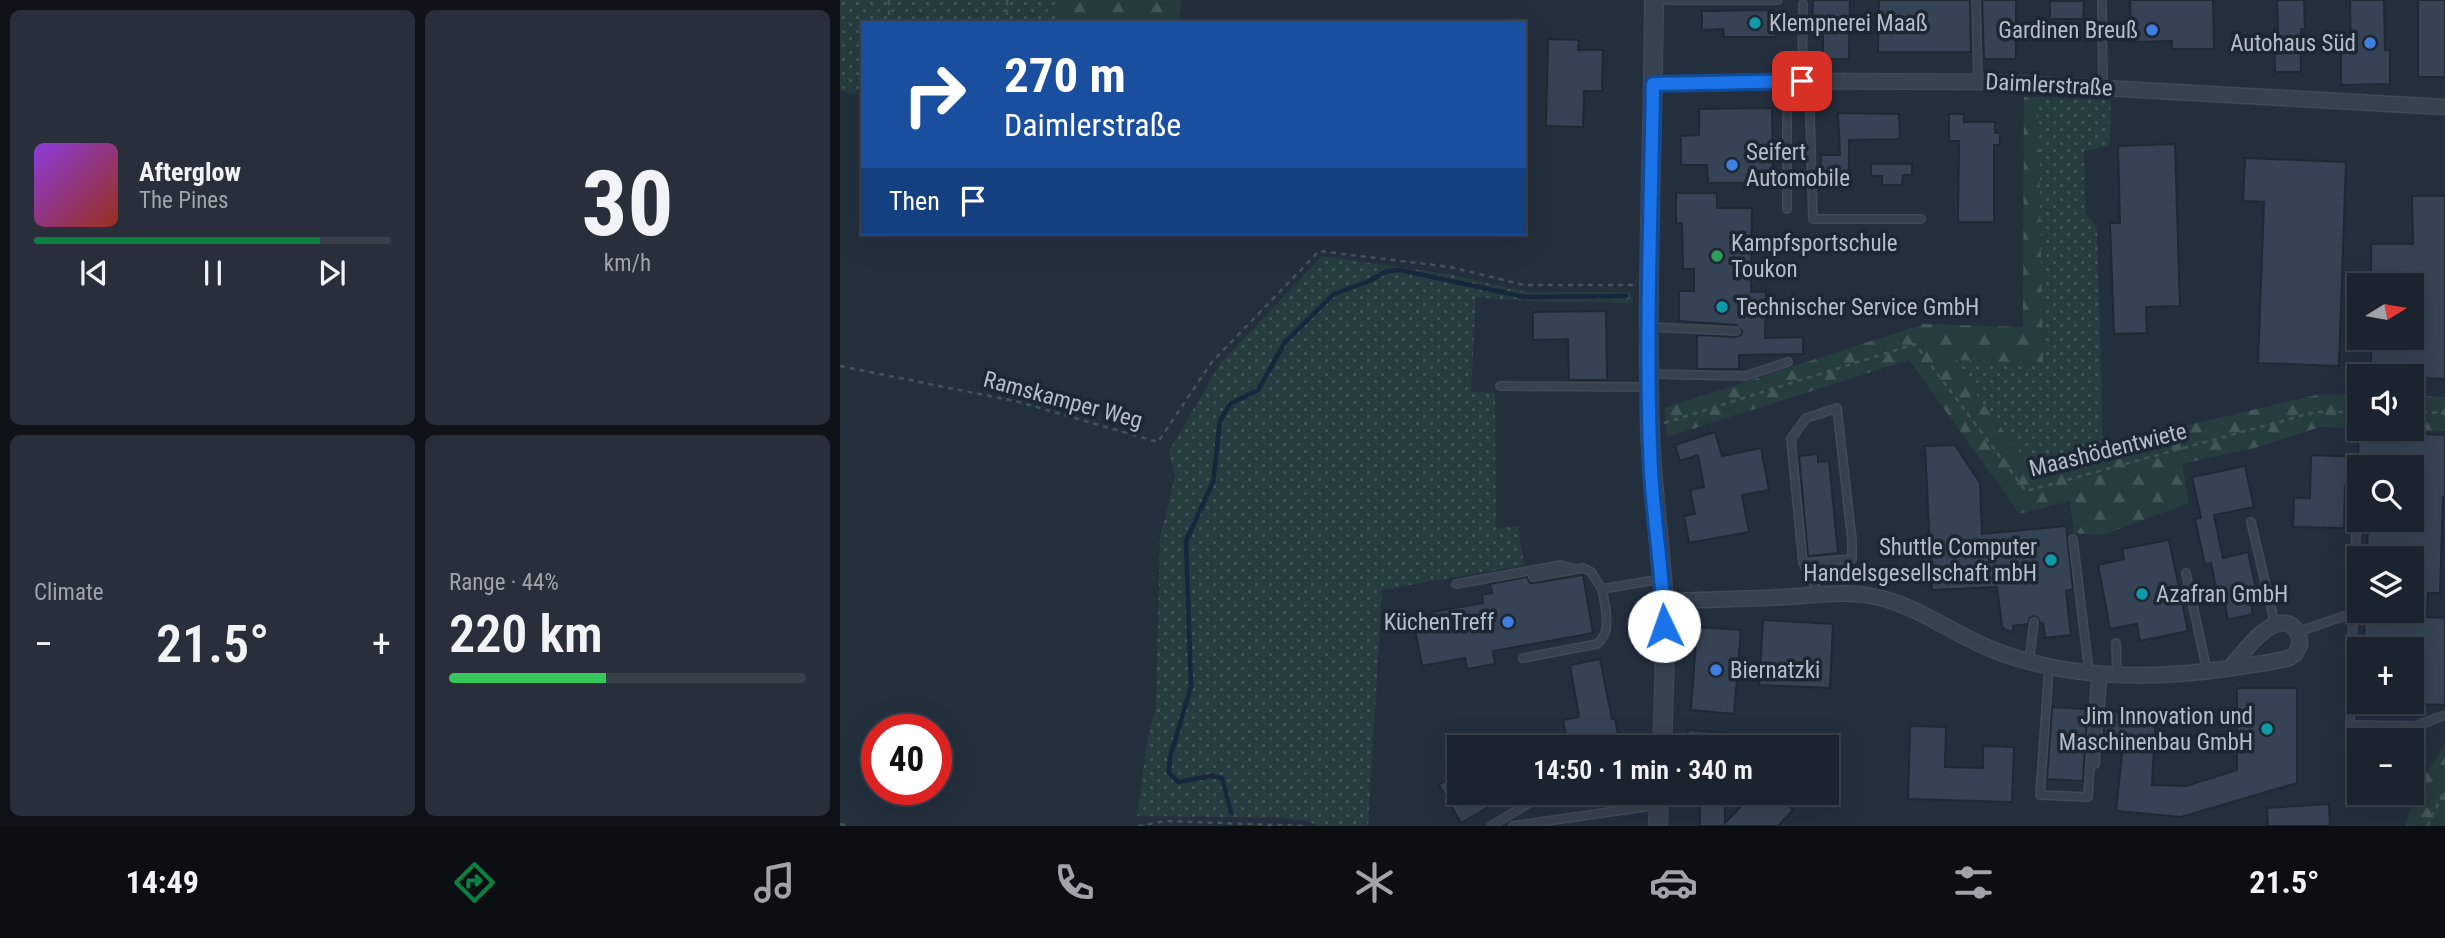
<!DOCTYPE html>
<meta charset="utf-8">
<style>
body{margin:0;font-family:"Roboto Condensed",sans-serif;background:#282f3a;color:#f1f3f6;height:100vh;display:flex;flex-direction:column;font-size:26px;white-space:nowrap}
*{box-sizing:border-box;margin:0}
p{font-size:23px;color:#a0a4aa}
.icon{flex:none;width:38px;height:38px;fill:none;stroke:currentColor;stroke-width:2;stroke-linecap:round;stroke-linejoin:round}
.map{position:relative;flex:1;overflow:hidden}
.sheet{display:flex;flex-direction:column;gap:10px;padding:10px;background:#0f1319;width:840px}
.sheet>*{flex:none}
.banner{position:absolute;left:21px;top:21px;width:665px;height:214px;border-radius:0px;box-shadow:0 7px 28px #0002,0 0 0 2px #39404a;background:#1a4fa0;color:#fff;overflow:hidden}
.needle{width:46px;rotate:79deg}
.fabs{position:absolute;left:1507px;top:273px;display:grid;gap:14px}
.fabs a{display:grid;place-items:center;width:77px;height:77px;border-radius:0px;background:#1b232e;box-shadow:0 7px 28px #0002,0 0 0 2px #39404a;font-size:35px}
.speed{position:absolute;left:21px;top:714px;display:flex;gap:14px;font-size:35px;font-weight:700;text-align:center}
.speed>*{display:grid;place-content:center;width:91px;height:91px;border-radius:50%;background:#1b232e;box-shadow:0 7px 28px #0002,0 0 0 2px #39404a;line-height:1}
.speed .limit{border:10px solid #d22;background:#fff;color:#111}
.pin{position:absolute;display:grid;place-items:center;width:60px;height:60px;color:#fff;margin:-30px;border-radius:14px;box-shadow:0 4px 10px #0006}
.me{position:absolute;width:77px;margin:-38px;rotate:357deg;stroke-linejoin:round;filter:drop-shadow(0 0 5px #0008)}
.turn{display:flex;align-items:center;gap:24px;height:147px;padding:0 28px;font-size:32px}
.turn .icon{width:91px;height:91px;stroke-width:2.5}
.turn b{display:block;font-size:49px;line-height:60px}
.then{display:flex;align-items:center;height:66px;padding:0 28px;background:#0003;gap:14px;font-size:26px}
.big{font-size:52px;font-weight:600;line-height:1.1}
.sheet .tile{flex:1;display:flex;flex-direction:column;justify-content:center;gap:10px;min-width:0;padding:0 24px;border-radius:10px;background:#282f3a}
.sheet .dial{align-items:center;gap:0}
.dial b{font-size:91px;line-height:1}
.song{display:flex;align-items:center;gap:21px}
.cover{width:84px;height:84px;border-radius:10px;background:linear-gradient(135deg,hsl(270 70% 55%),hsl(10 70% 35%))}
.played{height:7px;border-radius:4px;background:linear-gradient(90deg,#0b8043 80%,#39404a 80%)}
.keys{display:flex;justify-content:space-around;direction:ltr}
.heat{display:flex;justify-content:space-between;align-items:center;font-size:38px;direction:ltr}
.charge{height:10px;border-radius:5px;background:linear-gradient(90deg,#34c759 44%,#39404a 0)}
.sheet .tiles{flex:1;display:grid;gap:10px;grid-template-columns:repeat(2,1fr)}
.trip{position:absolute;left:607px;top:735px;width:392px;height:70px;border-radius:0px;background:#1b232e;box-shadow:0 7px 28px #0002,0 0 0 2px #39404a;font-weight:600;line-height:70px;text-align:center}
.menu{display:flex;height:112px;justify-content:space-around;align-items:center;background:#0b0e12;color:#a0a4aa}
.menu .icon{width:49px;height:49px}
.menu .current{color:#0b8043}
.menu b{font-size:32px;color:#f1f3f6}
main{display:flex;flex:1;min-height:0}
.map>svg:first-child{display:block}
.green{fill:url(#green-dots)}
.forest{fill:url(#forest-firs)}
.lines{fill:none;stroke-linecap:round;stroke-linejoin:round}
.stream{stroke:#17263c;stroke-width:4.5}
.building{fill:#364354;stroke:#1f2835;stroke-width:2}
.service-casing{stroke:#414a57;stroke-width:10}
.minor-casing{stroke:#414a57;stroke-width:17}
.tertiary-casing{stroke:#414a57;stroke-width:20}
.path{stroke:#3f5557;stroke-width:2.5;stroke-dasharray:5 5;stroke-linecap:butt}
.service{stroke:#38414e;stroke-width:7}
.minor{stroke:#38414e;stroke-width:14}
.tertiary{stroke:#38414e;stroke-width:18}
.route-casing{stroke:#114b97;stroke-width:18}
.route{stroke:#1a73e8;stroke-width:12}
.culture-dot{fill:#0f9aa8;stroke:#1d2633;stroke-width:2.5}
.shop-dot{fill:#3f7fe0;stroke:#1d2633;stroke-width:2.5}
.leisure-dot{fill:#2e9e5b;stroke:#1d2633;stroke-width:2.5}
.labels{text-anchor:middle;dominant-baseline:central;stroke-width:7;stroke-linejoin:round;paint-order:stroke}
.poi-label{font-size:23px;fill:#b4bcc9;stroke:#1d2633;text-anchor:start}
.street-label{font-size:23px;fill:#b4bcc9;stroke:#1d2633}
</style>
<main>
<section class="sheet">
<div class="tiles">
<div class="tile">
<div class="song"><i class="cover"></i><div><b>Afterglow</b><p>The Pines</p></div></div>
<div class="played"></div>
<div class="keys"><svg class="icon" aria-label="previous" viewBox="0 0 24 24"><path d="M18 5L8 12l10 7zM5 5v14"/></svg><svg class="icon" aria-label="pause" viewBox="0 0 24 24"><path d="M8 5v14M16 5v14"/></svg><svg class="icon" aria-label="next" viewBox="0 0 24 24"><path d="M6 5l10 7-10 7zM19 5v14"/></svg></div>
</div>
<div class="tile dial"><b>30</b><p>km/h</p></div>
<div class="tile"><p>Climate</p>
<div class="heat"><a>−</a><b class="big">21.5°</b><a>+</a></div>
</div>
<div class="tile"><p>Range · 44%</p><b class="big">220 km</b><div class="charge"></div></div>
</div>
</section>
<div class="map">
<svg width="1605" height="826" viewBox="0 0 1605 826">
<defs>
<pattern id="green-dots" width="8" height="8" patternUnits="userSpaceOnUse" patternTransform="scale(1.75)"><rect width="8" height="8" fill="#263c3f"/><path d="M2 2h.1M6 6h.1" fill="none" stroke="#435659" stroke-width="1.8" stroke-linecap="round"/></pattern>
<pattern id="forest-firs" width="22" height="20" patternUnits="userSpaceOnUse" patternTransform="scale(1.75)"><rect width="22" height="20" fill="#263c3f"/><path d="M5 1l3.5 6h-7zM16 11l3.5 6h-7z" fill="#435659"/></pattern>
</defs>
<rect width="100%" height="100%" fill="#242f3e"/>
<path class="green" d="M0,0H219L220,23H23V96L0,91Z
M1198,97L1271,100L1269,146L1244,151L1246,214L1257,227L1263,446L1187,463L1110,360L1203,363Z
M482,256L608,274L687,292H790L793,303L686,301L636,297L631,392L655,393L656,528L678,526L684,565L542,590L528,826H478L470,822L444,818L297,816L308,736L316,708L320,537L335,477L329,451L380,364Z"/>
<path class="forest" d="M219,0H341L339,23H220Z
M1184,97H1198L1203,363L1111,360L1187,463L1476,395L1519,394V428L1480,427L1418,447L1342,464L1349,503L1263,535L1234,533L1230,501L1180,514L1069,360L827,437L825,408L1084,324L1183,327Z
M1572,396L1605,397V431L1542,429H1572Z
M1605,744V826H1565L1580,783Z"/>
<g class="lines">
<path class="stream" d="M391,813L382,778L371,776L338,782L329,773L330,757L351,687L346,541L373,482L380,421L390,404L418,390L445,342L494,294L527,282L547,271L560,270L685,297L786,296"/>
</g>
<path class="building" d="M973,0H1010L1009,59H983V29H972Z
M1039,0H1130L1131,52H1038Z
M1142,0H1176V59H1144Z
M1290,0H1373L1374,49H1332V41L1291,42Z
M1437,0H1464L1465,29H1461V72H1435L1434,29H1438Z
M1510,0H1544L1545,50H1550V84L1501,85V50H1511Z
M1578,0H1605V77H1578Z
M1210,1H1244L1243,19H1210Z
M935,10L936,37H884L883,29L862,30V11Z
M708,39L739,40L738,50H763L762,91H744L743,127L706,126Z
M932,108L933,183H868L867,165H841V136L859,135V109Z
M998,113L1059,114L1060,139L1009,140V183H981V155H1000Z
M1109,114H1124V122H1155V133H1160V145H1154V222H1118L1119,141H1109Z
M1335,144L1340,306L1306,307L1307,333L1274,334L1270,223H1280L1278,146Z
M1405,158L1506,162L1499,366L1418,363L1424,202L1403,201Z
M1031,164H1072V175H1063L1062,185H1042V176H1031Z
M836,193H877V208H912L911,292H926L925,338L963,337V354L899,355V369H857V335L896,337L901,335L902,331L896,325L839,321V291H854V269H843L842,223H836Z
M1572,196H1605V379L1531,376V338H1572V285H1531V244H1573Z
M766,311L767,380H729L728,339L693,340V312Z
M875,432L882,456L921,448L929,490L902,495L909,532L849,543L844,516L855,514L850,490L864,487L858,455L840,461L835,445Z
M1519,432L1605,435V497H1603L1600,593H1588L1587,617L1605,618V705L1572,704V649H1524L1525,611H1572V558H1527L1528,520H1572V467H1519V487L1505,486L1504,528L1453,527L1454,498H1470L1471,455L1518,457Z
M1115,445L1140,483L1142,534L1226,526L1233,589L1226,591L1231,635L1205,638L1203,623H1200L1198,618L1194,616L1190,618L1188,624L1173,626V632L1165,630L1162,627L1157,587L1092,590L1085,446Z
M978,454V462L989,461L998,553L968,556L959,456Z
M1405,466L1414,507L1374,515L1383,558L1408,552L1416,588L1408,590L1413,614L1388,620L1383,596L1378,597L1371,563L1365,565L1355,519L1361,518L1352,477Z
M1329,540L1348,631L1300,641L1297,624L1270,629L1258,565L1284,559L1282,549Z
M743,575L753,633L653,651L655,664L627,669L625,658L582,666L574,624L594,621L592,612L643,603L642,595L652,593L650,584L687,577L690,583H694Z
M923,620L993,624L990,688L919,685Z
M857,627L901,630L894,714L851,710Z
M760,659L772,719H775L779,739L776,740L777,747H728L723,720L739,717L730,665Z
M1397,688H1457V783L1341,817L1276,811L1282,753L1262,752L1266,711L1316,713L1312,785L1346,786L1397,770Z
M1212,707L1247,709L1243,781L1207,779Z
M1070,726L1106,727L1105,767L1143,768V746L1174,747L1172,802L1068,799Z
M848,730L896,734L895,747H846Z
M609,779L615,790L620,787V793H673L621,823L599,785Z
M860,793H885V823L914,793H935L953,810L938,826H860Z
M1489,804L1490,826H1428L1427,808Z"/>
<g class="lines">
<g class="service-casing">
<path id="service" d="M826,0H938
M1136,0L1138,81
M1262,0L1263,88
M962,80L963,4
M969,81L973,219H1081
M947,209V81
M810,327L896,331
M810,374L905,376L948,362
M660,386L809,387
M1411,522L1435,624
M1233,539L1249,672
M963,563L1012,559V540L997,408L966,418L951,439L963,563L979,594
M1346,573L1367,671
M693,577L743,568L751,572L762,589L821,579
M616,584L721,565L732,568
M1513,613L1510,725L1576,726L1605,715
M1457,632L1513,613L1517,507
M1276,643L1277,675
M683,658L757,644C773,632 765,606 762,589
M1189,661L1194,622
M1209,668L1200,795L1248,797L1256,673
M1255,764L1263,674
M651,826L706,793
M673,826L818,805"/>
</g>
<g class="minor-casing">
<path id="minor" d="M813,84L962,81L1157,82L1605,107
M824,601C864,600 905,599 946,597C977,595 1010,590 1041,598C1080,608 1114,634 1151,649C1228,680 1311,680 1391,668C1410,665 1430,663 1449,658L1455,654L1460,645C1460,638 1458,630 1451,625C1430,613 1402,655 1390,668"/>
</g>
<g class="tertiary-casing">
<path id="tertiary" d="M814,0C813,143 806,286 810,430C812,488 821,546 824,604C826,652 824,700 822,747
M818,826L819,793"/>
</g>
<path class="path" d="M49,0V23
M167,0V23
M0,366L179,402L318,442L371,363L479,251L610,267L684,285H795
M1572,412L1605,413
M824,423L1075,344L1186,491L1475,412H1519
M0,824L8,826
M298,826L326,821L465,826
M1587,826L1605,790"/>
<use href="#service" class="service"/>
<use href="#minor" class="minor"/>
<use href="#tertiary" class="tertiary"/>
</g>
<g class="lines">
<g class="route-casing">
<path id="route" d="M824,626C823,574 814,523 811,472C805,343 811,213 813,84L962,81"/>
</g>
<use href="#route" class="route"/>
</g>
<g class="culture-dot">
<circle cx="915" cy="23" r="7"/>
<circle cx="882" cy="307" r="7"/>
<circle cx="1211" cy="560" r="7"/>
<circle cx="1302" cy="594" r="7"/>
<circle cx="1427" cy="729" r="7"/>
</g>
<g class="shop-dot">
<circle cx="1312" cy="30" r="7"/>
<circle cx="1530" cy="43" r="7"/>
<circle cx="892" cy="165" r="7"/>
<circle cx="668" cy="622" r="7"/>
<circle cx="876" cy="670" r="7"/>
</g>
<circle class="leisure-dot" cx="877" cy="256" r="7"/>
<g class="labels">
<g class="poi-label">
<text x="929" y="23">Klempnerei Maaß</text>
<text x="1298" y="30" text-anchor="end">Gardinen Breuß</text>
<text x="1516" y="43" text-anchor="end">Autohaus Süd</text>
<text x="906" y="152">Seifert<tspan x="906" dy="26">Automobile</tspan></text>
<text x="891" y="243">Kampfsportschule<tspan x="891" dy="26">Toukon</tspan></text>
<text x="896" y="307">Technischer Service GmbH</text>
<text x="1197" y="547" text-anchor="end">Shuttle Computer<tspan x="1197" dy="26">Handelsgesellschaft mbH</tspan></text>
<text x="1316" y="594">Azafran GmbH</text>
<text x="654" y="622" text-anchor="end">KüchenTreff</text>
<text x="890" y="670">Biernatzki</text>
<text x="1413" y="716" text-anchor="end">Jim Innovation und<tspan x="1413" dy="26">Maschinenbau GmbH</tspan></text>
</g>
<g class="street-label">
<text transform="translate(1209 85) rotate(3)">Daimlerstraße</text>
<text transform="translate(223 400) rotate(15)">Ramskamper Weg</text>
<text transform="translate(1268 450) rotate(-14)">Maashödentwiete</text>
</g>
</g>
</svg>
<div class="fabs">
<a><svg class="needle" viewBox="-14 -14 28 28"><path d="M0-13l5 13h-10z" fill="#e53935"/><path d="M0 13l5-13h-10z" fill="#a0a4aa"/></svg></a>
<a><svg class="icon" aria-label="sound" viewBox="0 0 24 24"><path d="M4 9h4l5-4v14l-5-4H4zM17 9q2 3 0 6"/></svg></a>
<a><svg class="icon" aria-label="search" viewBox="0 0 24 24"><circle cx="10" cy="10" r="6"/><path d="M15 15l6 6"/></svg></a>
<a><svg class="icon" aria-label="layers" viewBox="0 0 24 24"><path d="M12 4l9 5-9 5-9-5zM3 14l9 5 9-5"/></svg></a>
<a>+</a>
<a>−</a>
</div>
<div class="speed"><div class="limit">40</div></div>
<div class="pin" style="left:962px;top:81px;background:#d93025"><svg class="icon" aria-label="arrive" viewBox="0 0 24 24"><path d="M6 21V4h12l-3 4 3 4H6"/></svg></div>
<svg class="me" style="left:824px;top:626px" viewBox="-20 -20 40 40"><circle r="19" fill="#fff"/><path d="M0-13L10 11 0 6-10 11z" fill="#1a73e8"/></svg>
<div class="trip">14:50 · 1 min · 340 m</div>
<div class="banner">
<div class="turn"><svg class="icon" aria-label="right" viewBox="0 0 24 24"><path d="M7 20v-9h11M14 6l5 5-5 5"/></svg><div><b>270 m</b>Daimlerstraße</div></div>
<div class="then">Then<svg class="icon" aria-label="arrive" viewBox="0 0 24 24"><path d="M6 21V4h12l-3 4 3 4H6"/></svg></div>
</div>
</div>
</main>
<nav class="menu">
<b>14:49</b>
<svg class="icon current" aria-label="directions" viewBox="0 0 24 24"><path d="M12 3l9 9-9 9-9-9zM9 14v-3h6M13 9l2 2-2 2"/></svg>
<svg class="icon" aria-label="music" viewBox="0 0 24 24"><path d="M9 18V5l10-2v13"/><circle cx="6" cy="18" r="3"/><circle cx="16" cy="16" r="3"/></svg>
<svg class="icon" aria-label="phone" viewBox="0 0 24 24"><path d="M5 4h4l2 5-3 2q2 4 5 5l2-3 5 2v4C11 20 4 13 5 4z"/></svg>
<svg class="icon" aria-label="climate" viewBox="0 0 24 24"><path d="M12 3v18M4 7l16 10M4 17L20 7"/></svg>
<svg class="icon" aria-label="car" viewBox="0 0 24 24"><path d="M5 17H2v-5l4-1 3-4h7l3 4 3 1v5h-3M9 17h6M6 11h13"/><circle cx="7" cy="17" r="2"/><circle cx="17" cy="17" r="2"/></svg>
<svg class="icon" aria-label="filters" viewBox="0 0 24 24"><path d="M4 7h16M4 17h16"/><circle cx="9" cy="7" r="2"/><circle cx="15" cy="17" r="2"/></svg>
<b>21.5°</b>
</nav>
